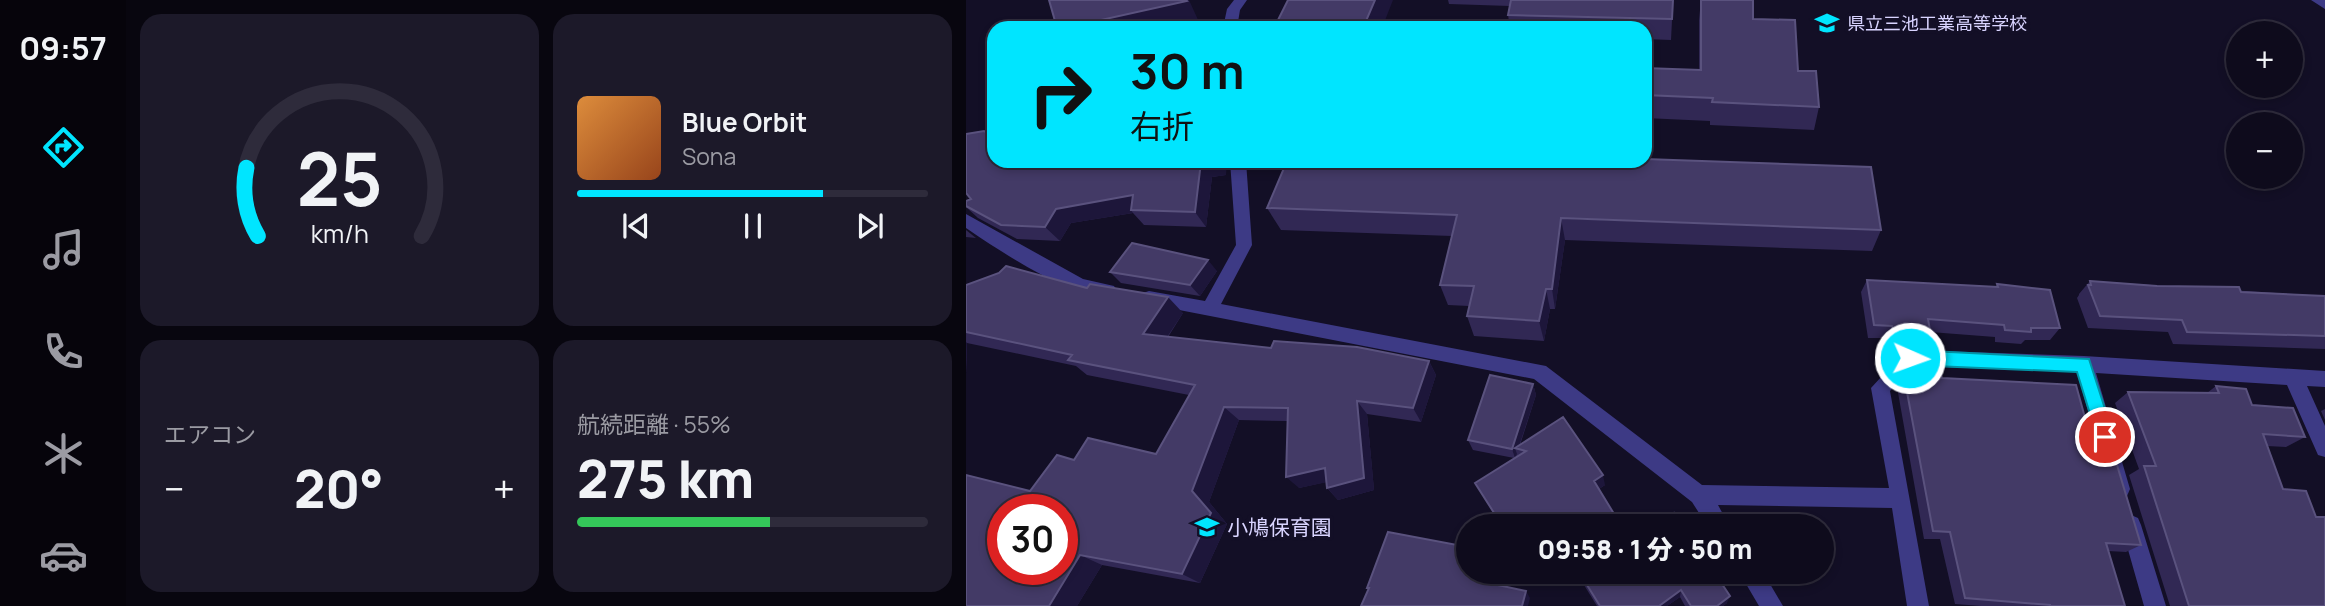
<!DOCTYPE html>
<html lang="ja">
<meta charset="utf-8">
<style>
body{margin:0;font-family:Manrope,"Noto Sans JP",sans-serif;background:#1c1929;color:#f1f3f6;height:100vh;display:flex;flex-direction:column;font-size:26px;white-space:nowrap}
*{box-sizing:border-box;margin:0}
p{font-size:23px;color:#9b9ba3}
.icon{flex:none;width:38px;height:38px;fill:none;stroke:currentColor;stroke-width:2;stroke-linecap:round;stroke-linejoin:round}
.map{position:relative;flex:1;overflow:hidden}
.sheet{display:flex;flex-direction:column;gap:14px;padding:14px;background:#08060f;width:840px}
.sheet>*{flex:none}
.top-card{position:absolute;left:21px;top:21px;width:665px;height:147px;border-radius:21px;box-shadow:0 4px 10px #0003,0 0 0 2px #2e2b3b;background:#00e5ff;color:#111;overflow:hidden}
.fabs{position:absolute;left:1260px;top:21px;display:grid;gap:14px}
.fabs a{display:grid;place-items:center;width:77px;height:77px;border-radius:50%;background:#0e0b1c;box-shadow:0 4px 10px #0003,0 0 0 2px #2e2b3b;font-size:35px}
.speed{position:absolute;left:21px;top:494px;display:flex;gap:14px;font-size:35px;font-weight:700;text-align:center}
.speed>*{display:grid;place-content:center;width:91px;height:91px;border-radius:50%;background:#0e0b1c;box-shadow:0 4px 10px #0003,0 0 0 2px #2e2b3b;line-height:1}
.speed .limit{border:10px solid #d22;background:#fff;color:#111}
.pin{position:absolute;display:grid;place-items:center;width:60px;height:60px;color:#fff;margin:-30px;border:4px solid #fff;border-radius:50%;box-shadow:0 2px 7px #0007}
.me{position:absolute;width:77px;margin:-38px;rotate:92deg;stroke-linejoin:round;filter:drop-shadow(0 0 5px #0008)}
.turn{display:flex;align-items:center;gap:24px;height:147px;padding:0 28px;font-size:32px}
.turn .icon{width:91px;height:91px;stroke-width:2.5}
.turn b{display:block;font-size:49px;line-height:60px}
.big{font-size:52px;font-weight:800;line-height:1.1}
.sheet .card{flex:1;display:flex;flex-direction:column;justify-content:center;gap:10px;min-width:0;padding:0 24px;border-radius:21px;background:#1c1929}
.sheet .dial{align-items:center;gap:0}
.dial svg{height:182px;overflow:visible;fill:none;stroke:#2e2b3b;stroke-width:7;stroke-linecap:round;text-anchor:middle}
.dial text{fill:#f1f3f6;stroke:none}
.song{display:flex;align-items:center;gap:21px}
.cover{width:84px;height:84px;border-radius:10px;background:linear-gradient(135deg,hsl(30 70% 55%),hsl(20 70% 35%))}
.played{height:7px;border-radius:4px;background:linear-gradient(90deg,#00e5ff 70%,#2e2b3b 70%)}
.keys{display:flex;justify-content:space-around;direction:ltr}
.heat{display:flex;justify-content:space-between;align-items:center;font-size:38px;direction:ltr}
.charge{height:10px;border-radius:5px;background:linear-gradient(90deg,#34c759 55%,#2e2b3b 0)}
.sheet .tiles{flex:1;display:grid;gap:14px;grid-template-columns:repeat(2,1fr)}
.trip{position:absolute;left:490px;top:514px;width:378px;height:70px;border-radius:35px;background:#0e0b1c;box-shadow:0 4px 10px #0003,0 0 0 2px #2e2b3b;font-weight:800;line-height:70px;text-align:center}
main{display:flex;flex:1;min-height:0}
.tabs{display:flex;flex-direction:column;width:126px;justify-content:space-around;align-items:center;background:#06040b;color:#9b9ba3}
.tabs .icon{width:49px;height:49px}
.tabs .on{color:#00e5ff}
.tabs b{font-size:32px;color:#f1f3f6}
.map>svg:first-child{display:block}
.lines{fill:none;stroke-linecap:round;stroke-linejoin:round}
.street{fill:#3d3a85;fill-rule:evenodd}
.wall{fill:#312854}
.shaded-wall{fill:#1d163a}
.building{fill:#433a66;stroke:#5a527e;stroke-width:2;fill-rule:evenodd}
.route{fill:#00e5ff;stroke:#0095a6;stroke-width:2}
.labels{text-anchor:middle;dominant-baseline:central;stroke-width:7;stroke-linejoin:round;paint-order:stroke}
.far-poi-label{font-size:18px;fill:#d9d4ff;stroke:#130f26;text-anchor:start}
.poi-label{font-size:21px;fill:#d9d4ff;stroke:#130f26;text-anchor:start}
</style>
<main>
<nav class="tabs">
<b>09:57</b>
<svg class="icon on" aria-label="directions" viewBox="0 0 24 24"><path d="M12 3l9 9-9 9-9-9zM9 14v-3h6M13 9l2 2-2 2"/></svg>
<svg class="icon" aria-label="music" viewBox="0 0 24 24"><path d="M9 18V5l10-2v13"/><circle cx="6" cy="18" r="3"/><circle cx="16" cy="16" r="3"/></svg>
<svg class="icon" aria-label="phone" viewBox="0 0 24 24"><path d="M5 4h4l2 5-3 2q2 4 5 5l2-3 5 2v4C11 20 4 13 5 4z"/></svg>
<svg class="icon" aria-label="climate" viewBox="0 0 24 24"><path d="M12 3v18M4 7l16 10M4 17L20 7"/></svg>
<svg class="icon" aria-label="car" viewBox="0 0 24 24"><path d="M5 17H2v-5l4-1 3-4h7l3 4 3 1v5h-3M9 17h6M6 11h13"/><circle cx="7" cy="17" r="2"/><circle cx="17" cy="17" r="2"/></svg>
</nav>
<section class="sheet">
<div class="tiles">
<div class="card dial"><svg viewBox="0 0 100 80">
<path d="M14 69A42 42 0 1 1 86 69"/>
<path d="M14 69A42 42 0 0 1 9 39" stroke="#00e5ff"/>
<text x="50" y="56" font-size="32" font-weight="700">25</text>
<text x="50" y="72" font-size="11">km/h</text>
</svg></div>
<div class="card">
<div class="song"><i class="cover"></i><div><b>Blue Orbit</b><p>Sona</p></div></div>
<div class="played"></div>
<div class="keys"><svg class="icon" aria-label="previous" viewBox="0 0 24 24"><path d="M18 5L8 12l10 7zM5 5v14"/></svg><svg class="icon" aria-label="pause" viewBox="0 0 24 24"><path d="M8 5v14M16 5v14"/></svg><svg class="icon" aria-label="next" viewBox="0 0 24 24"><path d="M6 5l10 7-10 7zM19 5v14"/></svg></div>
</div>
<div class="card"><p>エアコン</p>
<div class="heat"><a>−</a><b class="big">20°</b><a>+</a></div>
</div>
<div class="card"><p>航続距離 · 55%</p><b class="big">275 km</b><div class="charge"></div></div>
</div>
</section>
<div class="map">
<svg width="1359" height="606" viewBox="0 0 1359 606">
<rect width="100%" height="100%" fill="#130f26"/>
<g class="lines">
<path class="street" d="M268,0H281L274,10L271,28H257L261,9Z
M1345,0H1359V9Z
M264,161H280L286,245L255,304L580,366L736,485L923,488L905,388L938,352L944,350L1118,356L1359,371V387L1341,386L1359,426V457L1352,455L1321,385L1130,373L1164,489L1161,496L1154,499L1147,496L1144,489L1111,372L948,366L924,391L963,606H941L926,508L752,505L764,527H742L726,502L568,379L177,303L174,298L177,293L183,291L239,301L270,245Z
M0,214L117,279L148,286L151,291L148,296C116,307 28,247 0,228Z
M1165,515L1172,518L1175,525L1200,606H1178L1155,525L1158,518Z
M773,572H797L817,606H793Z"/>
</g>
<path class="wall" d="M482,0H707L705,40L679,39V28H544L542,15L544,6L483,4Z
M735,0L787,19L832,71L853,107L848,130L744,125V121L679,118V68L733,70V20Z
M64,165L260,175L246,177L240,227L178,225L167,213L105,223L94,241L51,239L12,218L0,207V201Z
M301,208L915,230L906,251L599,240L589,309H584L578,341L508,336L501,316L503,306L482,305L474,285L486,236L315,230Z
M0,230L10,238L0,237Z
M251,271L234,296L155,283L144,272Z
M901,280L1030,287L1031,284L1094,328L1084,340H1059L1055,344L1029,342V337L964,332L965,336L958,348L937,350L927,361L920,338H902L895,292Z
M1124,281L1359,296V349L1207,344L1202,332L1122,328L1111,298L1113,295V294Z
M0,285L121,288L217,313L202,337L305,348L463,361L470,375L455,422L401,414L408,490L372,500L361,488L360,482L333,488L321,421L273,420L243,502L261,524L234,583L136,565L111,606H0L64,491L108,460L190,454L223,395L121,375L110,366L1,343L0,373Z
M938,376L976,378L1132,465L1175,545L1160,552L1142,551L1159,606H1015L989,604L974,539H958L931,387Z
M567,384L570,395L554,445L639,485L633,489L656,527H536L515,493L509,483L548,458L507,450L502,440Z
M1250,386L1286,405L1339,437L1320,447L1301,446L1359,606H1204L1163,475L1173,469L1149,403L1162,392L1241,393Z
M1359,409V420L1355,411Z
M610,572H748L761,603L757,606H719L714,597L701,606H631Z"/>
<path class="shaded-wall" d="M220,0H223L233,22L205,28H99Z
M409,0H427L416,28H397Z
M239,161H261L260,175L246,177L240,227L229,212L235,162Z
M167,195L165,210L167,213L105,223L94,241L79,227L90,209Z
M595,218L599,240L589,309L586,289Z
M242,260L251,271L234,296L224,285Z
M580,289L584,309L578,341L573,321Z
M202,297L217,313L193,349L177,334Z
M944,338L937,350L927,361L933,349Z
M0,342L1,343L0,373Z
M463,361L470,375L455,422L447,408Z
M567,384L570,395L552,449L549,448L551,454L549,458L546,449Z
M391,401L401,414L408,490L372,500L361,488Z
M258,407L273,420L243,502L261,524L234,583L216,574L226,491Z
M359,468L371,480L333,488L320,477Z
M637,475L639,485L630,491L628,481Z
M114,555L136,565L111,606H83Z
M525,572H540L518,588L513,581Z
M715,590L714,597L701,606H693Z
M560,591L564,598L562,606H556Z
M764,596L761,603L757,606H751Z"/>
<path class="building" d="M83,0H220L221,1L99,28H91Z
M322,0H409L397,28H308Z
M545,0H707L706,19L542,15Z
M735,0H787V19L829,20L832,71H850L853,107L746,102L747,98L679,95V68L735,70Z
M18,131L28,138V161H59L64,165V161H239L235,162L229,212L165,210L167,195L90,209L79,227L35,225L0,206V201L5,199L0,193V134Z
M679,159L905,167L915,230L595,218L586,289H580L573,321L501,316L508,286L474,285L491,215L301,208L321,161H679Z
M166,243L242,260L224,285L144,272Z
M40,266L121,288L124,284L202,297L177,334L305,348L308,341L391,347L463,361L447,408L391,401L398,478L361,488L359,468L320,477L322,408L258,407L226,491L245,513L216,574L114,555L83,606H0V475L64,491L91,455L108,460L122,438L190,454L229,385L102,360L106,355L0,332V285L33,273ZM37,509H96V569H37Z
M901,280L1032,287L1031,284L1084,290L1094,328H1065V332L1039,330L1038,325L962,319L965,336L944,338L933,349L926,326L908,325Z
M1124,281L1191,286L1273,287L1275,292L1359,296V336L1221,332L1216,320L1134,316L1122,285H1125Z
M956,357L970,358L976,378L1110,385L1132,465H1151L1175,545L1140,543L1159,606H1084V605L999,598L984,532L967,531L938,376Z
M524,375L567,384L546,449L502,440Z
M1250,386L1280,389L1286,405L1327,408L1339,437L1297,434L1317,489L1340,491L1350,517H1359V606H1223L1178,466H1190L1162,392L1253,393Z
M597,417L637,475L628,481L656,527H584L580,520L578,527H537L509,483L560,451L549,448Z
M708,513L717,527H686Z
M422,532L502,547V572H525L513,581L560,591L556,606H395L403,588H401Z
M613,572H748L764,596L751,606H725L715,590L693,606H634Z"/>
<path class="route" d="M944,350L1123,359L1148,437L1145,443L1139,445L1133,443L1111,372L944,365L938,363L935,358L938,353Z"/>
<defs>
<g id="school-bare" transform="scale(1.89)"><path d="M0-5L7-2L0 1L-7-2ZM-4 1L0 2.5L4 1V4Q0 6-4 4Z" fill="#00e5ff" stroke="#130f26" stroke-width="2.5" paint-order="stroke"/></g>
</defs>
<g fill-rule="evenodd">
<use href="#school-bare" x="861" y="23"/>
<use href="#school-bare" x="241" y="527"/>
</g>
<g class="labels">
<g class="far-poi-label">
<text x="881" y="23">県立三池工業高等学校</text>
</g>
<g class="poi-label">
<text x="261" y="527">小鳩保育園</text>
</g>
</g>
</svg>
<div class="fabs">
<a>+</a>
<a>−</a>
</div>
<div class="speed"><div class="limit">30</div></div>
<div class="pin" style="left:1139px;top:437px;background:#d93025"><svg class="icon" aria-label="arrive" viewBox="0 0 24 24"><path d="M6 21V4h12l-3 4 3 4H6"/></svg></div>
<svg class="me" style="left:944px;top:358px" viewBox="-20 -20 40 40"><circle r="17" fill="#00e5ff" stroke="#fff" stroke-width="3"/><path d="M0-11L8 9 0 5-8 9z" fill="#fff"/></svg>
<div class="trip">09:58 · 1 分 · 50 m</div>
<div class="top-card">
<div class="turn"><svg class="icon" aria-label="right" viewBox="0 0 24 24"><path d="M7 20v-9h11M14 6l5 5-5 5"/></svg><div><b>30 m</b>右折</div></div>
</div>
</div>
</main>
